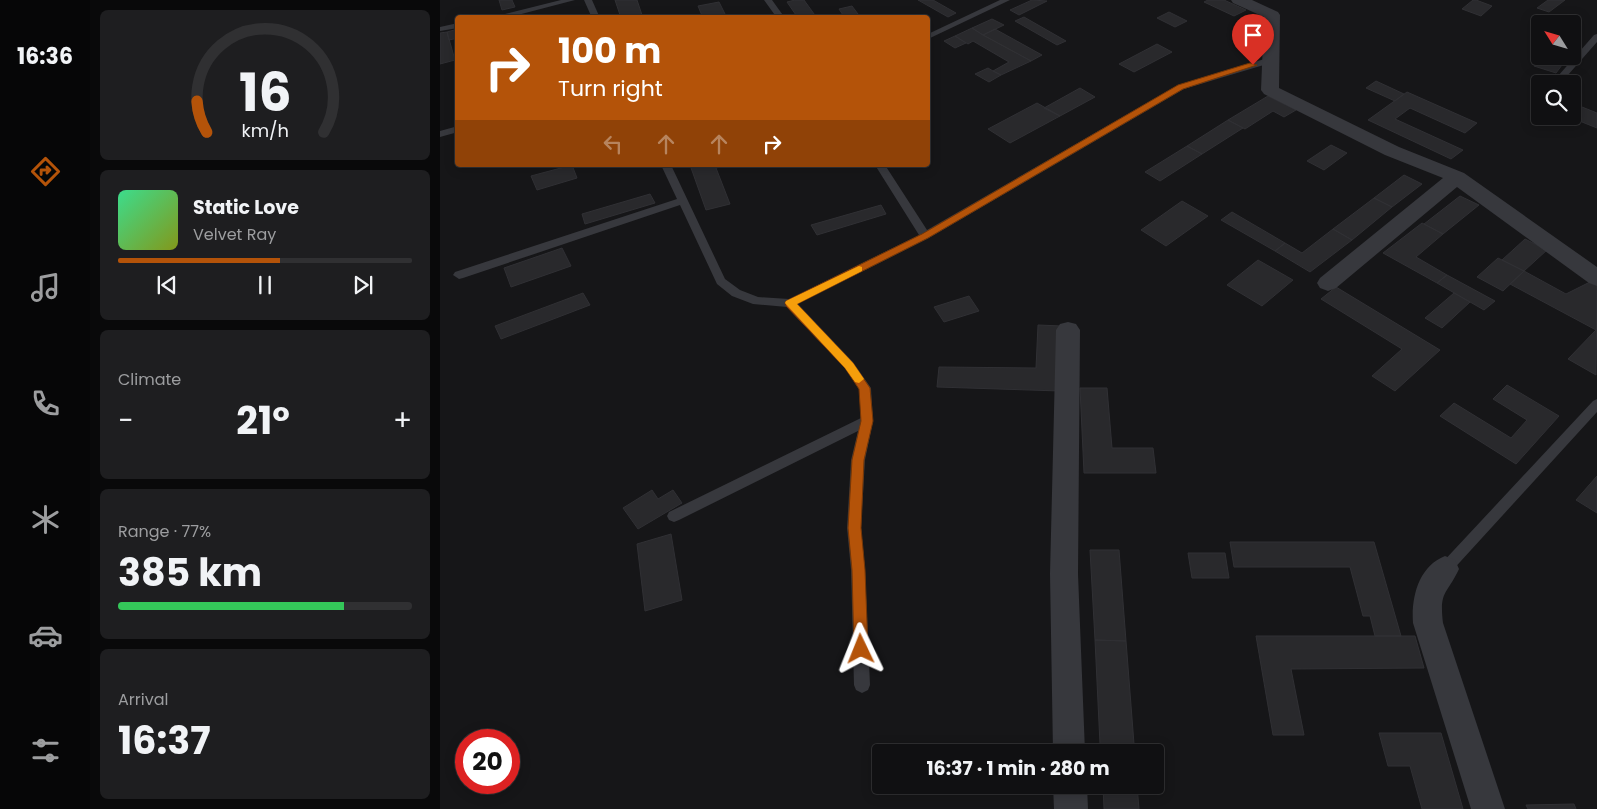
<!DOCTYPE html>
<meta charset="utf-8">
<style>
body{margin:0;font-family:Poppins,sans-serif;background:#1e1e20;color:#f1f3f6;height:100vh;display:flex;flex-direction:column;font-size:19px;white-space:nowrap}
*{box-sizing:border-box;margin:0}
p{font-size:16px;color:#9c9d9f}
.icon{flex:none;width:28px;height:28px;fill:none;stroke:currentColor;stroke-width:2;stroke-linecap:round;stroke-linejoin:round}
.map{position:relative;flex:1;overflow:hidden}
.drawer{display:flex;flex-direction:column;gap:10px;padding:10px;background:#09090a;width:350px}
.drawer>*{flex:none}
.banner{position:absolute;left:15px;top:15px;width:475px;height:152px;border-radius:5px;box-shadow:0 2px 12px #0003,0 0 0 1px #303032;background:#b45309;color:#fff;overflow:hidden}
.needle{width:32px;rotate:307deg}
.buttons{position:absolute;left:1091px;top:15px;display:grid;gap:10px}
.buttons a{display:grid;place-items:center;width:50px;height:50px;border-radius:5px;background:#101012;box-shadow:0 2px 12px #0003,0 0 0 1px #303032;font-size:25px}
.speed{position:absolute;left:15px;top:729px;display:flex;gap:10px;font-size:25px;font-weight:700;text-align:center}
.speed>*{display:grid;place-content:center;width:65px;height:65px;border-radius:50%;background:#101012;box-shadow:0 2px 12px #0003,0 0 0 1px #303032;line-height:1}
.speed .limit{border:8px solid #d22;background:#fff;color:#111}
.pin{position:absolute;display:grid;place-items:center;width:42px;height:42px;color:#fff;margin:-51px -21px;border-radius:50% 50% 50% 0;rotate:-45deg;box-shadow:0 0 5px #0007}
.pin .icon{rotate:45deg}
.me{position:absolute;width:55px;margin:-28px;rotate:358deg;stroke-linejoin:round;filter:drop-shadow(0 0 4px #0008)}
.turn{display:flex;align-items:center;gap:18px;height:105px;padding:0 20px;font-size:22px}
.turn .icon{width:65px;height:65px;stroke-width:2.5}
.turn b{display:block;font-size:35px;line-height:42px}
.lanes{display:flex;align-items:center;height:48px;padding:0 20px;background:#0003;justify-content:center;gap:25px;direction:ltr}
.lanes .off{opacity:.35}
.big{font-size:38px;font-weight:700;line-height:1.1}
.drawer .card{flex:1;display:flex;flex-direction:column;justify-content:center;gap:8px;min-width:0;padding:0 18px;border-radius:8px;background:#1e1e20}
.drawer .dial{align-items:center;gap:0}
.dial svg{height:130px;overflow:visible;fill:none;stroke:#303032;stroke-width:7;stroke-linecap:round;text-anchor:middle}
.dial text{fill:#f1f3f6;stroke:none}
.song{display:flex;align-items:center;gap:15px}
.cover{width:60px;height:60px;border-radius:8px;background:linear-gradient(135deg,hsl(150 70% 55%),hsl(70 70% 35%))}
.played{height:5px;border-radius:2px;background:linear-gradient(90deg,#b45309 55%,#303032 55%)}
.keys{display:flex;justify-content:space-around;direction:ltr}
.heat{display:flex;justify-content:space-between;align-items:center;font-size:28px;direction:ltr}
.charge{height:8px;border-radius:4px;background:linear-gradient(90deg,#34c759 77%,#303032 0)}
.trip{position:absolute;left:432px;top:744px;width:292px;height:50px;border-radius:5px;background:#101012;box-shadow:0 2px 12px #0003,0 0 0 1px #303032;font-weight:700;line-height:50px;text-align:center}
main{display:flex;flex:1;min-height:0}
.menu{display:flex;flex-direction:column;width:90px;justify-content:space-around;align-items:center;background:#060607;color:#9c9d9f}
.menu .icon{width:35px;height:35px}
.menu .active{color:#b45309}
.menu b{font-size:22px;color:#f1f3f6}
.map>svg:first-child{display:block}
.building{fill:#29292c;stroke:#303034}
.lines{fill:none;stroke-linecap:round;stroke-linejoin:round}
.service{fill:#37383d;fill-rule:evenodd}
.minor{fill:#37383d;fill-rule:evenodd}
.route{fill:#b45309;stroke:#753606}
.slow{fill:#f59e0b}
</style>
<main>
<nav class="menu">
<b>16:36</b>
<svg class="icon active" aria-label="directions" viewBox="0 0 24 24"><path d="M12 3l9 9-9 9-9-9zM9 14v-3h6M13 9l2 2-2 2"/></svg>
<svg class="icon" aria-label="music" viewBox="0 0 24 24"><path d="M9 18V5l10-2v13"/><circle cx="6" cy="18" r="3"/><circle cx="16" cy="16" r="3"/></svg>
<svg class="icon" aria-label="phone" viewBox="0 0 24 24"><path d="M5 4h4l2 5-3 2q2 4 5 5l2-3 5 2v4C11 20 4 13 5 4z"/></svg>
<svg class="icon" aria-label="climate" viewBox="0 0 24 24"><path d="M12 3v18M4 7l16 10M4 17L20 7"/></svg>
<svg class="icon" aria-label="car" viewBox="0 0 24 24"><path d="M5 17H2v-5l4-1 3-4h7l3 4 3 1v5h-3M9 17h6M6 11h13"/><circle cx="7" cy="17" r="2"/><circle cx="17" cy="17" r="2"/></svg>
<svg class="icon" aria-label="filters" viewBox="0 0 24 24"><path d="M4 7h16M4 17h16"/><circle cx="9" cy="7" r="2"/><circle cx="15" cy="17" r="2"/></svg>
</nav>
<section class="drawer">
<div class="card dial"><svg viewBox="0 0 100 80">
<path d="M14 69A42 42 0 1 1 86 69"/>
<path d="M14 69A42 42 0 0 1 8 50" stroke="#b45309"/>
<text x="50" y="56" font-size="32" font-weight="700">16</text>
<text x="50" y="72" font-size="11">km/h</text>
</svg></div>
<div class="card">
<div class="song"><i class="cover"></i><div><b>Static Love</b><p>Velvet Ray</p></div></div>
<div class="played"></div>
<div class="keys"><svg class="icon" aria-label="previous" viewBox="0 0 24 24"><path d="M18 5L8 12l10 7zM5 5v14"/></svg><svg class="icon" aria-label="pause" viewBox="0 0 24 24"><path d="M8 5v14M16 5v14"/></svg><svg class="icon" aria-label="next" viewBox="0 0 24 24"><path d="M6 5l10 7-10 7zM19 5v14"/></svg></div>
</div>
<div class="card"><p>Climate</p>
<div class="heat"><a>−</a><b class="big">21°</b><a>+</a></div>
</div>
<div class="card"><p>Range · 77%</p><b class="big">385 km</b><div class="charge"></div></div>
<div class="card"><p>Arrival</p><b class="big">16:37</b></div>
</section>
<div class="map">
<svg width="1157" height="809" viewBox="0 0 1157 809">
<rect width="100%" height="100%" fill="#161618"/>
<path class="building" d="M59,0H72L75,7L62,10Z
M175,0H197L203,18H181Z
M355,0H364L377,18H358L347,2Z
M478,0H493L516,13L508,17Z
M592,0L607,1L579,15L570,10Z
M768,0H784L806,10L794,16L764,2Z
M1033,0H1036L1052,6L1041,16L1022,9Z
M1108,0H1125L1109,12L1097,8Z
M279,2L287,18H263L258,6Z
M412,6L421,18H391L403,15L399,9Z
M729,12L747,21L735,27L717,18Z
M584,17L626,41L617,45L575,21Z
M552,19L564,25L543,35L532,28Z
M532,28L543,35L591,61L561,75L553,71L569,62L533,41L528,44L515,36Z
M18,29V38L9,40L7,32Z
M555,29L602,55L591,61L543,35Z
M7,32L15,60L0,64V33Z
M515,36L526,43L515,48L504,41Z
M717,44L732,52L694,72L679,64Z
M1099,58L1122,65L1116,73L1094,66Z
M548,68L553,71L561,75L549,82L535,74Z
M936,81L964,94L955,101L926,88Z
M640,88L655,97L620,116L604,108Z
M967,92L1037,123L1025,133L970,108L955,119L1023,150L1011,159L928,120Z
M828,96L856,110L844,117L833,111L805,129L788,120Z
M597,103L620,116L570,143L548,129Z
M1132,103L1157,113V128L1127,116H1132Z
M788,120L803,128L762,154L747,146Z
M891,145L907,153L884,170L867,161Z
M747,146L762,154L720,181L705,172Z
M132,165L137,178L97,190L91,176Z
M250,165H289L276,168L290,204L266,210Z
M964,175L982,184L952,207L934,198Z
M210,194L215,203L145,224L142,214Z
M1020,196L1039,205L1003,234L984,224Z
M934,198L952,207L912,240L893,229Z
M742,201L768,216L726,246L701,230Z
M441,205L446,214L377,235L371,225Z
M792,212L845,243L835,251L781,220Z
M982,223L1003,234L976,257L1007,275L997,283L943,253Z
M893,229L912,240L870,272L835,251L845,243L862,253Z
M1085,239L1107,250L1084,271L1062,260Z
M122,248L131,266L71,287L64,268Z
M1058,258L1084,271L1063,291L1037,277Z
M818,260L853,280L822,306L787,285Z
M1084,271L1126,294L1154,280L1157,282L1156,375L1128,359L1156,330L1070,284Z
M1007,275L1055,301L1044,310L997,283Z
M896,287L1000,350L955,391L932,376L962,349L881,299Z
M143,293L150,305L61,339L55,326Z
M1014,293L1030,302L1002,328L985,318Z
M529,296L539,311L504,322L494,307Z
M598,325L622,326L620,391L497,387L499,367L596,368Z
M1067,385L1119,416L1076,464L1000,416L1014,403L1071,438L1087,420L1053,399Z
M640,388H667L672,448H713L716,473H644Z
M1157,476V513L1136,500Z
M212,490L218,499L233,490L242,503L198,529L183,508Z
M231,534L242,600L205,611L197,544Z
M790,542H934L961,636H935L930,616H923L910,567H794Z
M650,550H679L686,641L655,640Z
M748,553H785L789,578H752Z
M816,636H975L984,668L851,669L864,735H833Z
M655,640L686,641L694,744H660Z
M939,733H1001L1023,809H982L970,766H948Z
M660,744H694V752H661Z
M663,785H697L699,809H664Z
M1134,804L1136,809H1088L1086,805Z"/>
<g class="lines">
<path class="service" d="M121,0H135L66,18H49Z
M144,0H152L160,18H152Z
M324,0H332L345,18H337Z
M560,0H570L488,39V34Z
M18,23V28L0,31V27Z
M1157,34V42L1120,84H1111L1154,35Z
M831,57L835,60L834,62L744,89L489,238L358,304L413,362L431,388L433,421L425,460L421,528L425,570L430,685L428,690L422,693L416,690L414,685L411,570L407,528L411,460L418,431L239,520L234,522L229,520L227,516L229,512L421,418L419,389L405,368L347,307L313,304L292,296L277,284L240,205L23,278L19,279L13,275L15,272L237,199L221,165H231L285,279L300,290L318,297L349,299L479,235L435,165H445L487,230L738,85Z
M18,126V132L0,137V131Z
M1157,399V412L1010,573L1005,575L1000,573L998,569L1000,565L1153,401Z"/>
<path class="minor" d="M791,0H812L838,12L840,15L839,88L959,147L1024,173L1157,267V286L1149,283L1017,187L896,288L888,291L880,288L877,283L880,278L1003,178L945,155L824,94L821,90L824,17L793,3Z
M628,322L636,324L640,330L638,574L645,752H613L610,574L616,330L620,324Z
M1005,556L1015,560L1019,569C1007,595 999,590 1003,623L1065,809H1031L973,623C971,597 979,566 1005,556Z
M613,785H647L648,809H614Z"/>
</g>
<path class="route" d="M810,63L817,65L743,89L488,238L357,304L413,363L430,388L433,421L424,460L421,528L425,570L428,649L426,654L421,656L416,654L414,649L412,570L408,528L412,460L421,421L419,389L405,368L346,306L345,303L346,301L482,234L738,85Z"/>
<path class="slow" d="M419,266L422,267V271L357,304L413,363L424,379L419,383L415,382L405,368L345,303L346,301Z"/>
</svg>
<div class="buttons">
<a><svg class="needle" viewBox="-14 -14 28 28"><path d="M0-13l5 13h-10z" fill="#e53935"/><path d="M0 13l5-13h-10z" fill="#9c9d9f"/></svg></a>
<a><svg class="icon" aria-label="search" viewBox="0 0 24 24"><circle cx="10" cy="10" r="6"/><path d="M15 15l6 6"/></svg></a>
</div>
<div class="speed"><div class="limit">20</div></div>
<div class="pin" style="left:813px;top:65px;background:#d93025"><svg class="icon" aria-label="arrive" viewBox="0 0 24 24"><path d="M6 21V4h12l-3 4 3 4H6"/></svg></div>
<svg class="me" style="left:421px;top:649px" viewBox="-20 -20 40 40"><path d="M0-17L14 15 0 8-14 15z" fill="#b45309" stroke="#fff" stroke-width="4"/></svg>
<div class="trip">16:37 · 1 min · 280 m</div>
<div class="banner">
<div class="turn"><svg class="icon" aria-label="right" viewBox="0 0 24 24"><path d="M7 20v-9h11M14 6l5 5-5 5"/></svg><div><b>100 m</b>Turn right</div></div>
<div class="lanes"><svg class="icon off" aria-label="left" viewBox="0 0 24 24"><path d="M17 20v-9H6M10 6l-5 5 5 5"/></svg><svg class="icon off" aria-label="ahead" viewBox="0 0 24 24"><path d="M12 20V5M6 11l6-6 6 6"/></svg><svg class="icon off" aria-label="ahead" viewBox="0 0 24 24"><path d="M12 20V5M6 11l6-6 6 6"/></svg><svg class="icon" aria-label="right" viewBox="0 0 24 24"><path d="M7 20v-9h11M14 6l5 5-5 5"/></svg></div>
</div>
</div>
</main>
